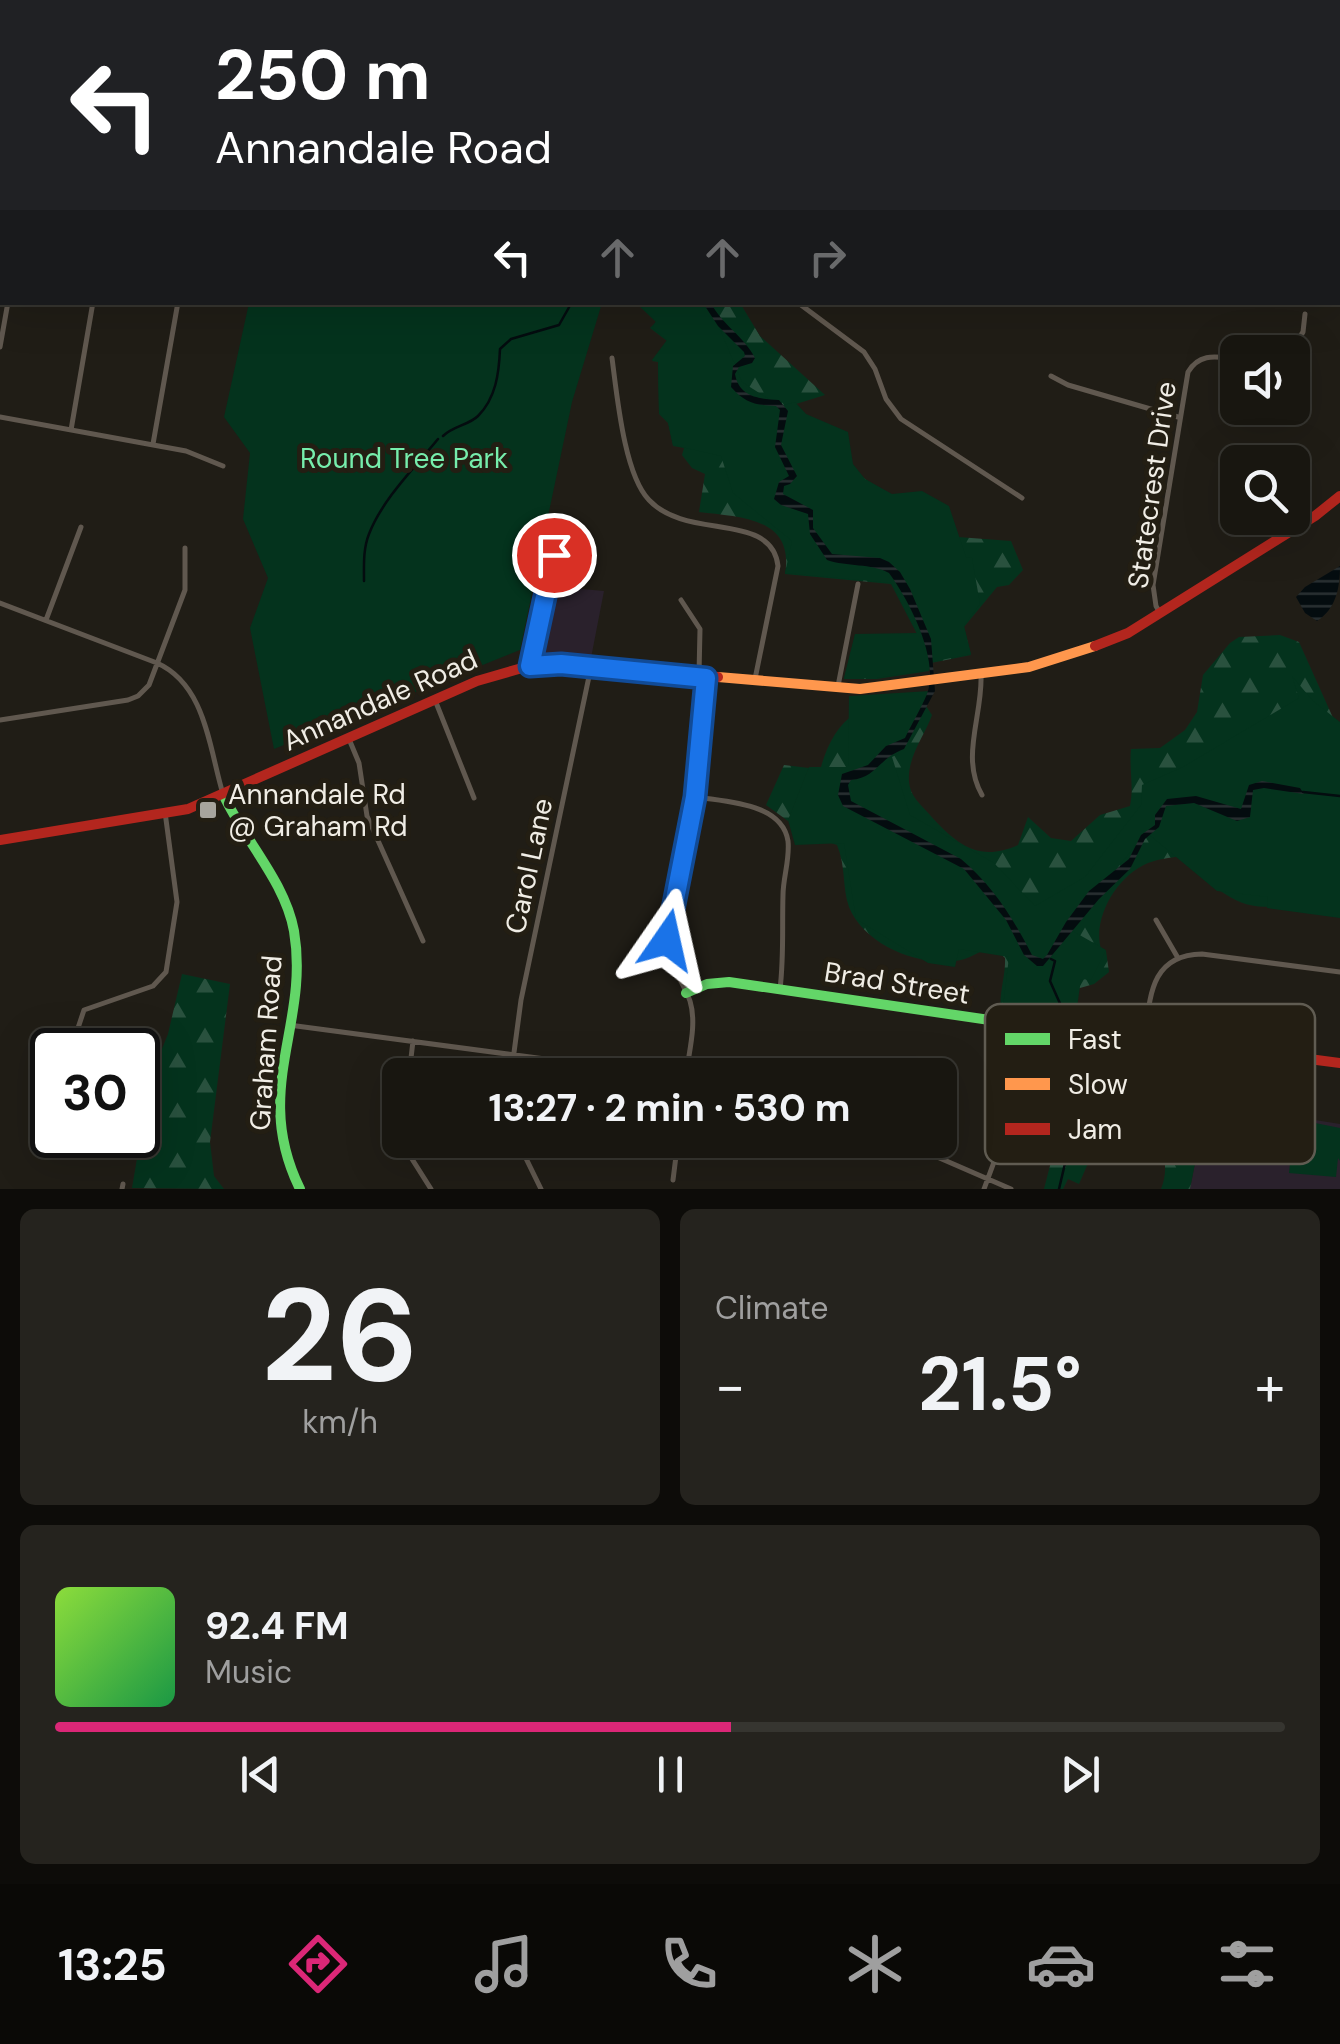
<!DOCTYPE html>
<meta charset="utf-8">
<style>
body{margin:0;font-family:"DM Sans",sans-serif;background:#25231e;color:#f1f3f6;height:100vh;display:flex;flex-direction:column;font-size:38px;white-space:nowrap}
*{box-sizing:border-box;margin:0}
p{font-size:32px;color:#9f9f9f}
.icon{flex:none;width:55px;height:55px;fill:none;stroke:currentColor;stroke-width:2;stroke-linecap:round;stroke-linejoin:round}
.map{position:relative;height:1189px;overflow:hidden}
.details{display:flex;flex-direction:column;gap:20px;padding:20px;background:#0d0c09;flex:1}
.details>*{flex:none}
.top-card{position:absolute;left:0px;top:0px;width:1340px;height:305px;box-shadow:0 10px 40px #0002,0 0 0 2px #363530;background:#202124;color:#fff;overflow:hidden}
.fabs{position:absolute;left:1220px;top:335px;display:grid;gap:20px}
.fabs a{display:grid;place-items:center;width:90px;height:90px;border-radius:15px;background:#181610;box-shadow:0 10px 40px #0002,0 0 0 2px #363530;font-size:50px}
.speed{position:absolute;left:30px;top:1028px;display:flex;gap:20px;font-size:50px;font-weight:700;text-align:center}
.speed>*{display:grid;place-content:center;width:130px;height:130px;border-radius:50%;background:#181610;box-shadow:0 10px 40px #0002,0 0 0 2px #363530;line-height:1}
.speed .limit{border:5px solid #111;border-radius:15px;background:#fff;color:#111}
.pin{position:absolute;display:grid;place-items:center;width:85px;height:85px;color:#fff;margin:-42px;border:5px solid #fff;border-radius:50%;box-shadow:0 2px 10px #0007}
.me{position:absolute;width:110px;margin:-55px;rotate:11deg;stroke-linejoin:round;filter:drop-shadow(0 0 8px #0008)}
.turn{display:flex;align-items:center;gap:35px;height:210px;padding:0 50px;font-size:45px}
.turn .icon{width:130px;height:130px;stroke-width:2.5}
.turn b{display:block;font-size:70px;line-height:85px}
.lanes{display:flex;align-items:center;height:95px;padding:0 50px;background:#0003;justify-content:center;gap:50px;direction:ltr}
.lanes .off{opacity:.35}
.big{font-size:75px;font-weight:700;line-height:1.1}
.details .widget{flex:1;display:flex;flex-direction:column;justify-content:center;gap:15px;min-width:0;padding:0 35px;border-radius:15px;background:#25231e}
.details .dial{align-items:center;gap:0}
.dial b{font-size:130px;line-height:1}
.song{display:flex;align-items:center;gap:30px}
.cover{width:120px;height:120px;border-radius:15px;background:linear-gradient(135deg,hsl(90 70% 55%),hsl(140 70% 35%))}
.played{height:10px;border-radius:5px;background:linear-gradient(90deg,#db2777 55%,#363530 55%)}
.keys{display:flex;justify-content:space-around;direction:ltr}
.heat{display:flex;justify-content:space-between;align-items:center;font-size:55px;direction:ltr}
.details .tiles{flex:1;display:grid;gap:20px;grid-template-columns:1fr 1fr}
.widget:last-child{grid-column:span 2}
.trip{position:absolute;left:382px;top:1058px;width:575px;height:100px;border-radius:15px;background:#181610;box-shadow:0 10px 40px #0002,0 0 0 2px #363530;font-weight:700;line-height:100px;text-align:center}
.tabs{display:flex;height:160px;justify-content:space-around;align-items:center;background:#0a0906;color:#9f9f9f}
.tabs .icon{width:70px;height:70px}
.tabs .on{color:#db2777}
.tabs b{font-size:45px;color:#f1f3f6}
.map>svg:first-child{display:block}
.education{fill:#2a212c}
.forest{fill:url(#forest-firs)}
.green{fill:#04331d}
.water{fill:url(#water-rules)}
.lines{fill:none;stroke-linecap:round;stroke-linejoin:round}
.stream{stroke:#040c0f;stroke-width:2.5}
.street{stroke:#60584f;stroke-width:5}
.fast{stroke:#63d668;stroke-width:10}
.slow{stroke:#ff974d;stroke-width:10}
.jam{stroke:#b3261e;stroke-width:10}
.route-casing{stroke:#114b97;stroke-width:25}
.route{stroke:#1a73e8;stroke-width:18}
.poi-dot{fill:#a7a49d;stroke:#231e13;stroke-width:4}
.labels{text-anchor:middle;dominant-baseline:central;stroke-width:10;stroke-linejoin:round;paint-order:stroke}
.park-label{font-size:28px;fill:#76edac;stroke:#231e13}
.street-label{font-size:28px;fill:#f0ede5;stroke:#231e13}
.poi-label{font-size:28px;fill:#f0ede5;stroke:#231e13;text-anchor:start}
.key{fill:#231e13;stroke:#605c52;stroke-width:2.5}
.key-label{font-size:28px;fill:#f0ede5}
</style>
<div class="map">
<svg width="1340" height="1189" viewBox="0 0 1340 1189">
<defs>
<pattern id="forest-firs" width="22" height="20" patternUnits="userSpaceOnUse" patternTransform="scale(2.5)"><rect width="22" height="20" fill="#04331d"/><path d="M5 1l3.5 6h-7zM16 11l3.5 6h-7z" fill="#29513e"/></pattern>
<pattern id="water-rules" width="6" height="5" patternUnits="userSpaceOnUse" patternTransform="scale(2.5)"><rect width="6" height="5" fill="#040c0f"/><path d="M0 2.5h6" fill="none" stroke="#293032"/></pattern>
</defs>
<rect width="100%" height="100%" fill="#201d16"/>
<path class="education" d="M550,586L604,591L591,658L534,656Z
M1198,1101L1340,1124V1189H1190L1199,1143L1194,1133Z"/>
<path class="forest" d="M636,303H740L760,336L825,395L796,404L865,479L958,537L1011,541L1023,570L1009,585L997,587L964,627L971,655L931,663L929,671L877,679H844L855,635L917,634L891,584L785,574C795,517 739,517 699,512L705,474L692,468L682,455L684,448L673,446L668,423L659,414L658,362L652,361L667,341L650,328L656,322Z
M1280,635L1299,642L1334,720L1283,904C1241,917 1209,883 1180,856C1170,858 1158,859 1148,863C1118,875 1092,917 1101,949L1106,951L1109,972L1094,984L1066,992L1027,1016H1002C997,998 1006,977 1005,958L992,946C980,951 968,960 955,961C916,966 864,944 849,907C842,888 846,866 837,845L810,836C814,796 819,736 856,713L919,706H926L932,715C924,737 907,757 909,782C910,796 921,805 930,815C956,844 979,863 1018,845L1028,817L1051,838L1071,841L1100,815L1130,806C1134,787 1129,769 1131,749L1160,748L1185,730L1197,712L1203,675L1230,643L1239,637Z
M784,765L809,768L788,821L766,805Z
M182,974L230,984L210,1142L214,1176L224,1189L132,1188L151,1076L168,1034Z
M1072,1080L1199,1096L1194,1133L1199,1143L1190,1189H1161C1169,1170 1164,1151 1157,1133L1099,1138L1079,1184L1068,1179L1063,1189H1044Z"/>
<path class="green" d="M302,0H722L301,2Z
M249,303H602L572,402L520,650L274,749L250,628L268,578L243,519L250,453L224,417Z
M637,303H709L742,382L780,406L795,402L806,414L848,432L853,464L865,479L892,494L922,491L949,506L966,557L972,558L980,604L964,626L971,654L931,662L929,670L877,678H844L855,634L917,633L891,583L785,573L792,541L733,493L721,456L673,445L668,422L659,413L658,361L652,360L667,340L652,328L656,321Z
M1292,676L1313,701L1340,722V918L1267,908L1268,897L1217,891L1146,832L1069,929L1106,950L1091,980L1081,979L1075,1022L1002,1015L1009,957L959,949L955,967L928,963L856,919L844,843L795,845L788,820L809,767H848L849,696L930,691L898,754L892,757L910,815L994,863L1035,906L1085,877L1141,805L1142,785L1183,767L1299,698Z
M1300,1120L1340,1128V1161L1338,1158L1336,1177L1289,1173L1294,1123Z"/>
<path class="water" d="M703,303H711C722,325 744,336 755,358L752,363L739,367L735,374C739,397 759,399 779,400L788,411L781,445L797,476L790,484L784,486L783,494L813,510V528L832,554L880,558L889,562L900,572L910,589L931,639L935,691L904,749C879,758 876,778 851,780L848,785L851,801L961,859C993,886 1013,918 1032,955L1043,959L1047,955L1066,922L1089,891L1129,859L1141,835L1155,825V815L1167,799L1196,796L1241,809L1249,785L1262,781L1300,788L1304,794L1264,788L1253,790L1250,817L1237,821L1194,803L1166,806L1159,827L1145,839L1130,869L1099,899L1043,966H1037L1024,955L1006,920L964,869L843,806L838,795L842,774L868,765L886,746L905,738C912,723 921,709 927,694C940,660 909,600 889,573C871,563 847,567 827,560L810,534L808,514L781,505L774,499L779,482L789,476L775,447L780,410L776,406C755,405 745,403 731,387L733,366L745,356L744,352L718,326Z
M1340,566C1340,588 1336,609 1317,621L1305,613L1296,597L1305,587Z"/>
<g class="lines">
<path class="stream" d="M443,436C453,426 469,425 478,416C496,398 499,373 500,349L511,339L559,325L572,302
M364,581C364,565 363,549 369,534C382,500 415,467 438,439
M1303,792L1340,796
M1051,959L1055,961L1050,981L1066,1017
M1059,1189L1067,1155L1098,1091L1096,1078"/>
<path class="street" d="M798,0L805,2
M74,2V0
M249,2V0
M784,2L785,0
M1290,2L1291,0
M1338,52H1340
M0,76L2,77
M0,189L2,190
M1338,207H1340
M797,302L864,352L875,369L886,399L901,419L1022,498
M0,347L8,302
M1261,352L1295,344L1303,332L1305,314
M612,358C617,395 624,474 649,500C687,541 772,511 778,566L755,679
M1051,376L1068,385L1178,417
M0,417L186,451L223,466
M71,430L93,302
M153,444L178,302
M681,600L700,629L699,674
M0,603L157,663C206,685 209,748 223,794
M1160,613L1156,606L1153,585L1188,372C1200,352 1217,357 1238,359
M46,620L81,527
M529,666L554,555
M981,674C983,715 960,757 982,795
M838,686L858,584
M435,700L474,798
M0,720L128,700L138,696L149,685L185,590V548
M349,739L359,763L367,816L423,941
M697,797C727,802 782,803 788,841C790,859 783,878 783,895C782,927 784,957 780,989
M1156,920L1178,958
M289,1025L665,1075
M76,1034L84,1010L153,986L166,972L177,902L165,812
M1145,1037C1150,997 1150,955 1202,954L1340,972
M409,1075L413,1041
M511,1075L521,1000L591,667
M686,1075C689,1051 697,1024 690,1001C682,979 668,965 667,940L695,797L707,678
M406,1140L412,1159L431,1189
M517,1140L541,1189
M898,1140L1011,1189
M673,1180L678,1140
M122,1189L123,1184
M984,1189L1011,1116L1024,1025"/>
<path class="fast" d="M223,794C244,840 285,881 294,931C310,1026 251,1089 300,1189
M686,993L707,984L729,982L1024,1025L1103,1032"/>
<path class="slow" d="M718,677L860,689L1029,667L1095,646"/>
<path class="jam" d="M1095,646L1128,633L1315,516L1340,496
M0,840L188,809L477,681L529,666L561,664L718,677
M1103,1032L1340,1063"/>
</g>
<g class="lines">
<g class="route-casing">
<path id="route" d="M554,555L530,666L561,664L706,678L695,797L667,940"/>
</g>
<use href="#route" class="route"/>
</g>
<rect class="poi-dot" x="198" y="800" width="20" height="20" rx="5"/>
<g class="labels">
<g class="park-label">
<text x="404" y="458">Round Tree Park</text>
</g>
<g class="street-label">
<text transform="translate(1152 485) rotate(-82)">Statecrest Drive</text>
<text transform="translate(380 700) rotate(-24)">Annandale Road</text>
<text transform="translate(529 866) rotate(-78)">Carol Lane</text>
<text transform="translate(897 983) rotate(9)">Brad Street</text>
<text transform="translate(266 1043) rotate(-86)">Graham Road</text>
</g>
<g class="poi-label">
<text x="228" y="794">Annandale Rd<tspan x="228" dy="32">@ Graham Rd</tspan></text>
</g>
</g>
<rect x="985" y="1004" width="330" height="160" rx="15" class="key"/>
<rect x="1005" y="1033" width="45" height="12" fill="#63d668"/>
<rect x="1005" y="1078" width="45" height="12" fill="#ff974d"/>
<rect x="1005" y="1123" width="45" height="12" fill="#b3261e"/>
<g class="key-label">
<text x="1068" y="1049">Fast</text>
<text x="1068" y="1094">Slow</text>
<text x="1068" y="1139">Jam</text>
</g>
</svg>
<div class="fabs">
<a><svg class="icon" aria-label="sound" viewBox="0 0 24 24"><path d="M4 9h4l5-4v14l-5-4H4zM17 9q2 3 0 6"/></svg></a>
<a><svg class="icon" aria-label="search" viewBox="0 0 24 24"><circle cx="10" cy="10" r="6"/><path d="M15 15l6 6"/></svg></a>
</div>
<div class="speed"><div class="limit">30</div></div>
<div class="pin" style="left:554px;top:555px;background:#d93025"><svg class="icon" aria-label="arrive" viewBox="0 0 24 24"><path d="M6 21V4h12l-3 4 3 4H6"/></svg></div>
<svg class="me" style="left:667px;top:940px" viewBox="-20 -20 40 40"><path d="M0-17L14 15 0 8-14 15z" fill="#1a73e8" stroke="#fff" stroke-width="4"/></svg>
<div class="trip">13:27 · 2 min · 530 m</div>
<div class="top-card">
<div class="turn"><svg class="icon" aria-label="left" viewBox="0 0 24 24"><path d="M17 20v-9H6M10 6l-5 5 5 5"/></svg><div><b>250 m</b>Annandale Road</div></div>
<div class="lanes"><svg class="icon" aria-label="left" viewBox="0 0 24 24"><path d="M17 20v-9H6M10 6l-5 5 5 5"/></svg><svg class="icon off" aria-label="ahead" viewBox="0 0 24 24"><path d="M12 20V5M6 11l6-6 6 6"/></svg><svg class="icon off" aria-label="ahead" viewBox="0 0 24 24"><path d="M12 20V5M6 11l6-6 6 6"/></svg><svg class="icon off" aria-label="right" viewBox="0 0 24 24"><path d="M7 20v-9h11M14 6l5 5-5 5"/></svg></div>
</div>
</div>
<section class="details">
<div class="tiles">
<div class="widget dial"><b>26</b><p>km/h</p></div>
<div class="widget"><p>Climate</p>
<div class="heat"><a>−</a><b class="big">21.5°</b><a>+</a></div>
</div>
<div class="widget">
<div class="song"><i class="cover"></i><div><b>92.4 FM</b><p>Music</p></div></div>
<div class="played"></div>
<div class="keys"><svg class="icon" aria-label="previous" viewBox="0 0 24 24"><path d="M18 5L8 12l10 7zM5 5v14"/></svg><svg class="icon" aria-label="pause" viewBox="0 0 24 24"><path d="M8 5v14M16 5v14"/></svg><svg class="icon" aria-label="next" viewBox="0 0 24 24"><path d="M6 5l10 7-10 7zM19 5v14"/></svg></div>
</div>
</div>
</section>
<nav class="tabs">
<b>13:25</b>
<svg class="icon on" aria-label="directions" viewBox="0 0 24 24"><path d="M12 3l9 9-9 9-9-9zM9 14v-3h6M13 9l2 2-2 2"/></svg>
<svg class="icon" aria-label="music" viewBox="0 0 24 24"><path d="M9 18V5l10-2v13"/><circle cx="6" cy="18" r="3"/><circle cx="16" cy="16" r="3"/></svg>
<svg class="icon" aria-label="phone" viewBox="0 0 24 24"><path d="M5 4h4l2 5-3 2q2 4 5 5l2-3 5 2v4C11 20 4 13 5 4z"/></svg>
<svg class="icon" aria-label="climate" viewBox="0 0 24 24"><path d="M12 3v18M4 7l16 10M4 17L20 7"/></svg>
<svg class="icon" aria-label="car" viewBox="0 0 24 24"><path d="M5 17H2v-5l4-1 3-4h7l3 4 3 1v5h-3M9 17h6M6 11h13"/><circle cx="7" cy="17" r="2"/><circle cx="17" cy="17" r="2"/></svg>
<svg class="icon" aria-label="filters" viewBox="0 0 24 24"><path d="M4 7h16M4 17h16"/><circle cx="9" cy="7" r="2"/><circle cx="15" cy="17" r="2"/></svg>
</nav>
